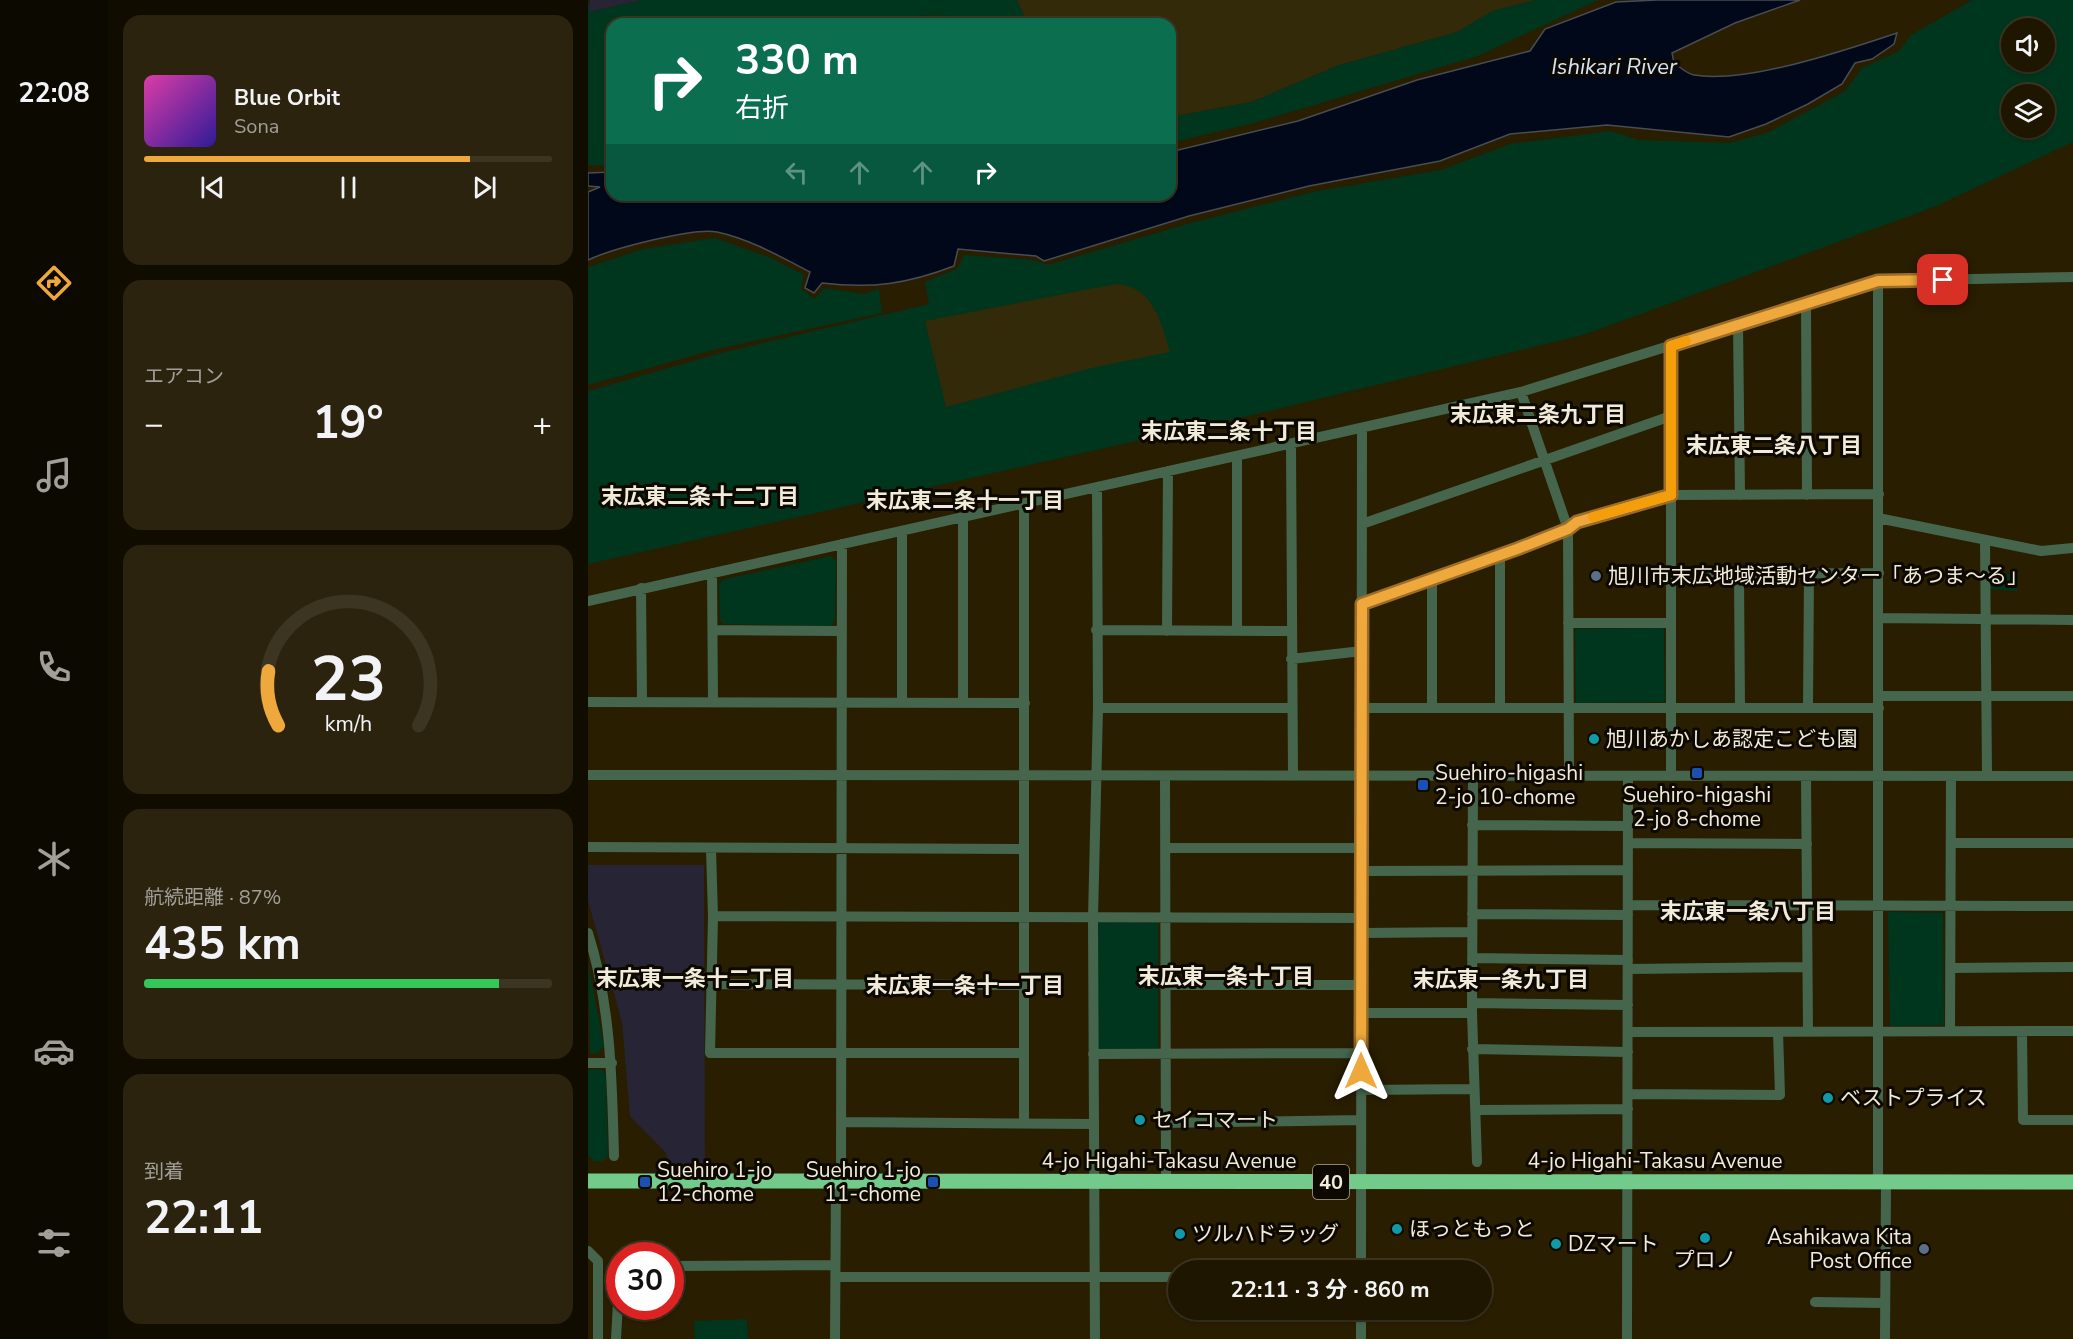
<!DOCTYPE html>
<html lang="ja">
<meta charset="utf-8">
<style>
body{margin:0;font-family:"Nunito Sans","Noto Sans JP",sans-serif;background:#2c230f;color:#f1f3f6;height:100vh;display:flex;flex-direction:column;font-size:22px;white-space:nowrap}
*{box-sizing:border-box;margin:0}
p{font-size:20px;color:#a19f99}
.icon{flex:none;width:33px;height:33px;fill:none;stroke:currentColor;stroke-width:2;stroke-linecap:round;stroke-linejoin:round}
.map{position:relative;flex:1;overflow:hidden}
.sheet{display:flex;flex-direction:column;gap:15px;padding:15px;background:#110c00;width:480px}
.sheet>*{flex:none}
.guide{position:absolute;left:18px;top:18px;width:570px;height:183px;border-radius:18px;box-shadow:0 2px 4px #0004,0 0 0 2px #3c3522;background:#0b6e4f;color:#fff;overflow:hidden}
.tools{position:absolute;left:1413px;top:18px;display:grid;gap:12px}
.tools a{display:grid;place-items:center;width:54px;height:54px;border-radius:50%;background:#1f1600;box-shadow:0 2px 4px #0004,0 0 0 2px #3c3522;font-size:30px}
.speed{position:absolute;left:18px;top:1242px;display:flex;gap:12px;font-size:30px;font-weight:700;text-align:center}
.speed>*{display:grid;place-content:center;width:78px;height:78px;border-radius:50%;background:#1f1600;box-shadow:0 2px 4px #0004,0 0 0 2px #3c3522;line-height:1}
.speed .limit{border:9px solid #d22;background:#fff;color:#111}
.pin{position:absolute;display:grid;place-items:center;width:51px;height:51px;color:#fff;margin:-26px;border-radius:12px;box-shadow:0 3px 9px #0006}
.me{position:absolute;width:66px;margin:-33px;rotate:0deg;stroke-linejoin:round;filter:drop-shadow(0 0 4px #0008)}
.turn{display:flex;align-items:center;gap:21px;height:126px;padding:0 30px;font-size:27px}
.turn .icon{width:78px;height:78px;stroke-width:2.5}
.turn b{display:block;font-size:42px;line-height:51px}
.lanes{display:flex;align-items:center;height:57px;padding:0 30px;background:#0003;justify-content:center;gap:30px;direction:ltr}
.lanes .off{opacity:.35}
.big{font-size:45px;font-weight:700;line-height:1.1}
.sheet .tile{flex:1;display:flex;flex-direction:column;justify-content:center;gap:9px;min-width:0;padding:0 21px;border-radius:18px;background:#2c230f}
.sheet .dial{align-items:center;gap:0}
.dial svg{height:156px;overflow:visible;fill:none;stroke:#3c3522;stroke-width:7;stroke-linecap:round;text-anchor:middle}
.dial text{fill:#f1f3f6;stroke:none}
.song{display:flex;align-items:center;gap:18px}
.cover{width:72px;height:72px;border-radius:9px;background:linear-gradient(135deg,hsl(320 70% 55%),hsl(250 70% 35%))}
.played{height:6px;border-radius:3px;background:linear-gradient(90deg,#eea83c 80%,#3c3522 80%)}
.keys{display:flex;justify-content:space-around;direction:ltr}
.heat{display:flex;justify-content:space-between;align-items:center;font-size:33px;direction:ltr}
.charge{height:9px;border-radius:4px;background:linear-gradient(90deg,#34c759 87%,#3c3522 0)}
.trip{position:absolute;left:580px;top:1260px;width:324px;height:60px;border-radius:30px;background:#1f1600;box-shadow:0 2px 4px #0004,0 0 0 2px #3c3522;font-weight:700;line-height:60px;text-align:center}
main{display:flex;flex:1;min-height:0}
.menu{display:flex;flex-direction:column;width:108px;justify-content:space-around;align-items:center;background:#0c0900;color:#a19f99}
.menu .icon{width:42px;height:42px}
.menu .selected{color:#eea83c}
.menu b{font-size:27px;color:#f1f3f6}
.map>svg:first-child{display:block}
.industrial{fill:#262435}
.green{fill:#00361d;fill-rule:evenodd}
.sand{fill:#322a09}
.water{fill:#00081a;stroke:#484c53;stroke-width:1.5}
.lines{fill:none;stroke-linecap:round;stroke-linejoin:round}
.minor{stroke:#45664d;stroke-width:10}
.highway{stroke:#72ca8b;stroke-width:15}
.route-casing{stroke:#9b6d27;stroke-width:15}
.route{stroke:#eea83c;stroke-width:10}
.slow{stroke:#f59e0b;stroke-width:10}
.service-dot{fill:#5c6f8a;stroke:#0d0901;stroke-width:2}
.culture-dot{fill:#0f9aa8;stroke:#0d0901;stroke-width:2}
.transit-dot{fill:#1a4fb4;stroke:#0d0901;stroke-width:2}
.labels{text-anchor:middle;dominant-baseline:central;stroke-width:6;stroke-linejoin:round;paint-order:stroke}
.shield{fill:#0d0901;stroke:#ada798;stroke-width:1.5}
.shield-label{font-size:20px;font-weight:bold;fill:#f1ebd9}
.poi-label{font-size:21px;fill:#f1ebd9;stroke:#0d0901;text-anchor:start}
.street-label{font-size:21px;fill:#f1ebd9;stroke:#0d0901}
.water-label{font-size:22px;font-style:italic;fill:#d3e5f7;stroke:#0d0901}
.neighbourhood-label{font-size:22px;font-weight:bold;fill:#f1ebd9;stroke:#0d0901}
</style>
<main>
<nav class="menu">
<b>22:08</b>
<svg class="icon selected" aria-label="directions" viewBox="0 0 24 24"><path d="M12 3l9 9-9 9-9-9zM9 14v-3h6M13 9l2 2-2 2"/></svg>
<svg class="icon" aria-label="music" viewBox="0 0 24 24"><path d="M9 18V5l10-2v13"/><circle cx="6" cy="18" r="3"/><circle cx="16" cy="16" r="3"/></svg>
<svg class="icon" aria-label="phone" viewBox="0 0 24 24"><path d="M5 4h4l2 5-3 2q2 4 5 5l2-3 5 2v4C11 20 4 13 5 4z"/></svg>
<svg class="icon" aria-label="climate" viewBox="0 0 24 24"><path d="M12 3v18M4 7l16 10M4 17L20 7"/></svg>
<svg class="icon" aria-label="car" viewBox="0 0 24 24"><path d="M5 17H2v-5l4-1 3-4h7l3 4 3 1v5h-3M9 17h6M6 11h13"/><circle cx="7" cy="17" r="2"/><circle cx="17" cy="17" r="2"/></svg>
<svg class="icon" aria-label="filters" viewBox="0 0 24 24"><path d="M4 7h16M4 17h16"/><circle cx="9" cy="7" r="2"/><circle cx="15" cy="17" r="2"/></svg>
</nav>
<section class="sheet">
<div class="tile">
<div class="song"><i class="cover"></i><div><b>Blue Orbit</b><p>Sona</p></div></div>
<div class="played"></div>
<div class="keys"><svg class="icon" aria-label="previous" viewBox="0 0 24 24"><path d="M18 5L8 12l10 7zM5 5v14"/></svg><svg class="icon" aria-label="pause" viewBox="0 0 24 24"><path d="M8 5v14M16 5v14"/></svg><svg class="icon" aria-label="next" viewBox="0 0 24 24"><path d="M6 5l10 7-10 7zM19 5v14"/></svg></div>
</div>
<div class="tile"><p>エアコン</p>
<div class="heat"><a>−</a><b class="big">19°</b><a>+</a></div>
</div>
<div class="tile dial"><svg viewBox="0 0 100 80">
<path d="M14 69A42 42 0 1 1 86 69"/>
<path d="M14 69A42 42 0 0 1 9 41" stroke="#eea83c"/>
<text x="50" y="56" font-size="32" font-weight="700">23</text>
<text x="50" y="72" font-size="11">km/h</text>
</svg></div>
<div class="tile"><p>航続距離 · 87%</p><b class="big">435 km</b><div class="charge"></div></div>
<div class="tile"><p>到着</p><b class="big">22:11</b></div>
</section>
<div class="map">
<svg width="1485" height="1339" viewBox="0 0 1485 1339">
<rect width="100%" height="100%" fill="#291e00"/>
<path class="industrial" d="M2,0H54L1,12Z
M0,865H116L117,1165H80L78,1153L42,1116L34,1022L0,901Z"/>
<path class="green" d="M0,0L2,12L54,0H429L440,24H304L363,10L297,24H24V166L0,165Z
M947,0H1010L890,56L666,123L582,143V117L663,102L751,65L869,32L904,11Z
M1384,0H1485V142L1346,207L995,335L660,416L0,564V391L133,353L341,304L337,282L369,269L376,255L445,260L460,265L599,224L724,192L853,170L922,144L1023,131L1051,140L1142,143L1181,132L1257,91L1274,68L1311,51L1323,35ZM1424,28H1456V62H1424ZM1424,94H1456V128H1424Z
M127,238L183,258L216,275L213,289L227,299L236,288L276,294L291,289L294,313L129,349L0,385V267L55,249Z
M243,556L248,561L247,620L243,626L136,624L132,620L131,583L137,579Z
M1430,574L1429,591L1398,589V575Z
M1076,628L1077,702L988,703L987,629Z
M1300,912L1355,913L1356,1025L1302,1026Z
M509,922L570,923V1050H509Z
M0,963L16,1046L10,1053L2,1054Z
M13,1069L18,1075L20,1155L15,1161H6L0,1155V1070Z
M159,1319L160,1339H107L106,1321Z"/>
<path class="sand" d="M429,0H947L904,11L869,32L751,65L663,102L582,117V24H440Z
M528,284C565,286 573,322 582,352L508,367L358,407L337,321Z"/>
<path class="water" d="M1069,0H1212L1147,23L1084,53L1086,63C1092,67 1099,74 1106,75C1158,84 1258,50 1309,33L1306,44L1284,59L1267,63L1254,84L1220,104L1178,124L1141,137L1019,125L922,134L852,161L721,186L601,216L456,261L448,256L370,249L366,266C319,284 284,289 234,283L226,293L217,288L222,272C193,257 162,239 129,232C106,227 23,249 0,260V192L12,187L0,186V173L24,172V195H582V152L710,121L829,80L942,51L957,29L1028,2Z"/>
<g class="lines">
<path class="minor" d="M1290,281V1184
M1218,304L1219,495
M1150,325L1152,495
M933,392L980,529L981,776
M703,444L705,776
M649,456V631
M375,518V703
M1290,518L1453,551L1485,548
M774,524L1083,416
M314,531V703
M1397,540L1399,776
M124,573L125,702
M1082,574L1291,573
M1151,575L1152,708
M53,588L54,701
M0,601L933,392L1290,281L1485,277
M774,604L980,529L989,522L1083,495L1291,494
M1292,618L1485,620
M980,623H1082
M125,630L252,631
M508,630L702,631
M579,631L580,471
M703,659L774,651
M1291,696H1485
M0,702L437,703
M1220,707L1221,574
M510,708H703
M774,708H1291
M844,708V579
M912,708V555
M0,775L1485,776
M577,776L578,1182
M1083,776V346
M1218,776L1220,1032
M885,777L884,1013L889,1162
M884,825L1040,826
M1040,843L1219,844
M1363,843H1485
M0,847L436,849
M578,848H774
M123,849L125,916L122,1053H436
M774,871L1040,870
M1040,905L1485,906
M884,914L1040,915
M125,916L774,918
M0,933C23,1005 24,1080 26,1156
M774,933L884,932
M884,958L1040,960
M1363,968L1485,967
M1040,969L1219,967
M125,984L436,985
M578,985H774
M884,1003L1040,1005
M774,1013H884
M1362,1031L1363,776
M1040,1032L1485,1031
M1434,1032L1435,1120H1485
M884,1049L1040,1052
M505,1054L774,1053
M0,1063H24
M773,1090L886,1089
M1040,1094L1192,1095L1190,1032
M889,1110L1040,1109
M436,1121V504
M254,1122L505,1124
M576,1123L773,1120
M253,1182L254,544
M0,1251L10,1261V1339
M82,1266L247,1265
M773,1270L774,428
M248,1277H591
M1227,1302L1297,1303
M28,1339L32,1266
M247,1339L248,1182
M507,1339L505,918L510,708L509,487
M773,1339V1310
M1039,1339L1040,776
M1297,1339L1298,1184"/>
<path class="highway" d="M0,1181L1485,1182"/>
</g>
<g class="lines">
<g class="route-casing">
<path id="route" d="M773,1071L774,604L929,549L980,529L989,522L1083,495V346L1290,281L1355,280"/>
</g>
<use href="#route" class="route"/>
<path class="slow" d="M1005,517L1083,495V346L1098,341"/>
</g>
<g class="service-dot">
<circle cx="1008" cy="576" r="6"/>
<circle cx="1336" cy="1249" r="6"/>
</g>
<g class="culture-dot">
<circle cx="1006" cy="739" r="6"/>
<circle cx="1240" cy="1098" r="6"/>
<circle cx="552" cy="1120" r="6"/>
<circle cx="809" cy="1229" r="6"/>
<circle cx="592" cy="1234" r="6"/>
<circle cx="1117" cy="1238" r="6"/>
<circle cx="968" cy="1244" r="6"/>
</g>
<g class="transit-dot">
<rect x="1103" y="767" width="12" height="12" rx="3"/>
<rect x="829" y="779" width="12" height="12" rx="3"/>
<rect x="51" y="1176" width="12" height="12" rx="3"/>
<rect x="339" y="1176" width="12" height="12" rx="3"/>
</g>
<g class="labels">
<rect class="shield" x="725" y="1165" width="36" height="34" rx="4.5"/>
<g class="shield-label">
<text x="743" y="1182">40</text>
</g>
<g class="poi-label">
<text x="1020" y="576">旭川市末広地域活動センター「あつま〜る」</text>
<text x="1018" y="739">旭川あかしあ認定こども園</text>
<text x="847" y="773">Suehiro-higashi<tspan x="847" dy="24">2-jo 10-chome</tspan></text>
<text x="1109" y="795" text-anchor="middle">Suehiro-higashi<tspan x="1109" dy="24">2-jo 8-chome</tspan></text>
<text x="1252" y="1098">ベストプライス</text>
<text x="564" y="1120">セイコマート</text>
<text x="69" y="1170">Suehiro 1-jo<tspan x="69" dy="24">12-chome</tspan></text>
<text x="333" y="1170" text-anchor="end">Suehiro 1-jo<tspan x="333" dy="24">11-chome</tspan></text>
<text x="821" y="1229">ほっともっと</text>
<text x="604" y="1234">ツルハドラッグ</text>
<text x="1324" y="1237" text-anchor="end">Asahikawa Kita<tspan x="1324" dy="24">Post Office</tspan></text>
<text x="980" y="1244">DZマート</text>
<text x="1117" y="1260" text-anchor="middle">プロノ</text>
</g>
<g class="street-label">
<text x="581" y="1161">4-jo Higahi-Takasu Avenue</text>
<text x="1067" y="1161">4-jo Higahi-Takasu Avenue</text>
</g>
<g class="water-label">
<text x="1026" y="67">Ishikari River</text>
</g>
<g class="neighbourhood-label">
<text x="950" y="415">末広東二条九丁目</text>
<text x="641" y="432">末広東二条十丁目</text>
<text x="1186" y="446">末広東二条八丁目</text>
<text x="112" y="497">末広東二条十二丁目</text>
<text x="377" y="501">末広東二条十一丁目</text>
<text x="1160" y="912">末広東一条八丁目</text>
<text x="638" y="977">末広東一条十丁目</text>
<text x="107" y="979">末広東一条十二丁目</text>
<text x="913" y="980">末広東一条九丁目</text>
<text x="377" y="986">末広東一条十一丁目</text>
</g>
</g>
</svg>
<div class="tools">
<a><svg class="icon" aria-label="sound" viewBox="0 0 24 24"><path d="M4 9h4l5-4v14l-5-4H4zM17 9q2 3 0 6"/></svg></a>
<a><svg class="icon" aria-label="layers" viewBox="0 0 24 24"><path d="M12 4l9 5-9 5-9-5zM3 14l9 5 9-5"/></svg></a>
</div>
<div class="speed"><div class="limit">30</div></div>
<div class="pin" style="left:1355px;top:280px;background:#d93025"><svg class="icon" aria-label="arrive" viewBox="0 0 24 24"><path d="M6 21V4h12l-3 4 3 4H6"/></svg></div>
<svg class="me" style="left:773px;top:1071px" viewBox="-20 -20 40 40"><path d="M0-17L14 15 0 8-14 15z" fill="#eea83c" stroke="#fff" stroke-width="4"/></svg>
<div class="trip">22:11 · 3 分 · 860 m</div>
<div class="guide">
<div class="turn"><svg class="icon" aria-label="right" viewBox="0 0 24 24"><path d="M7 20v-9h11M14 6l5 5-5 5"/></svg><div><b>330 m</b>右折</div></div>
<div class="lanes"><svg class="icon off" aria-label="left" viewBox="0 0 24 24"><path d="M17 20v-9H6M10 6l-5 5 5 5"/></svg><svg class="icon off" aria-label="ahead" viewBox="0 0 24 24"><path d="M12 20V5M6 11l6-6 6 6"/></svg><svg class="icon off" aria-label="ahead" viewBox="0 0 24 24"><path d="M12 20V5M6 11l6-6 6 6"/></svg><svg class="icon" aria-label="right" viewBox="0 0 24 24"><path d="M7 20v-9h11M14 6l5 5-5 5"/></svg></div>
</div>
</div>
</main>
